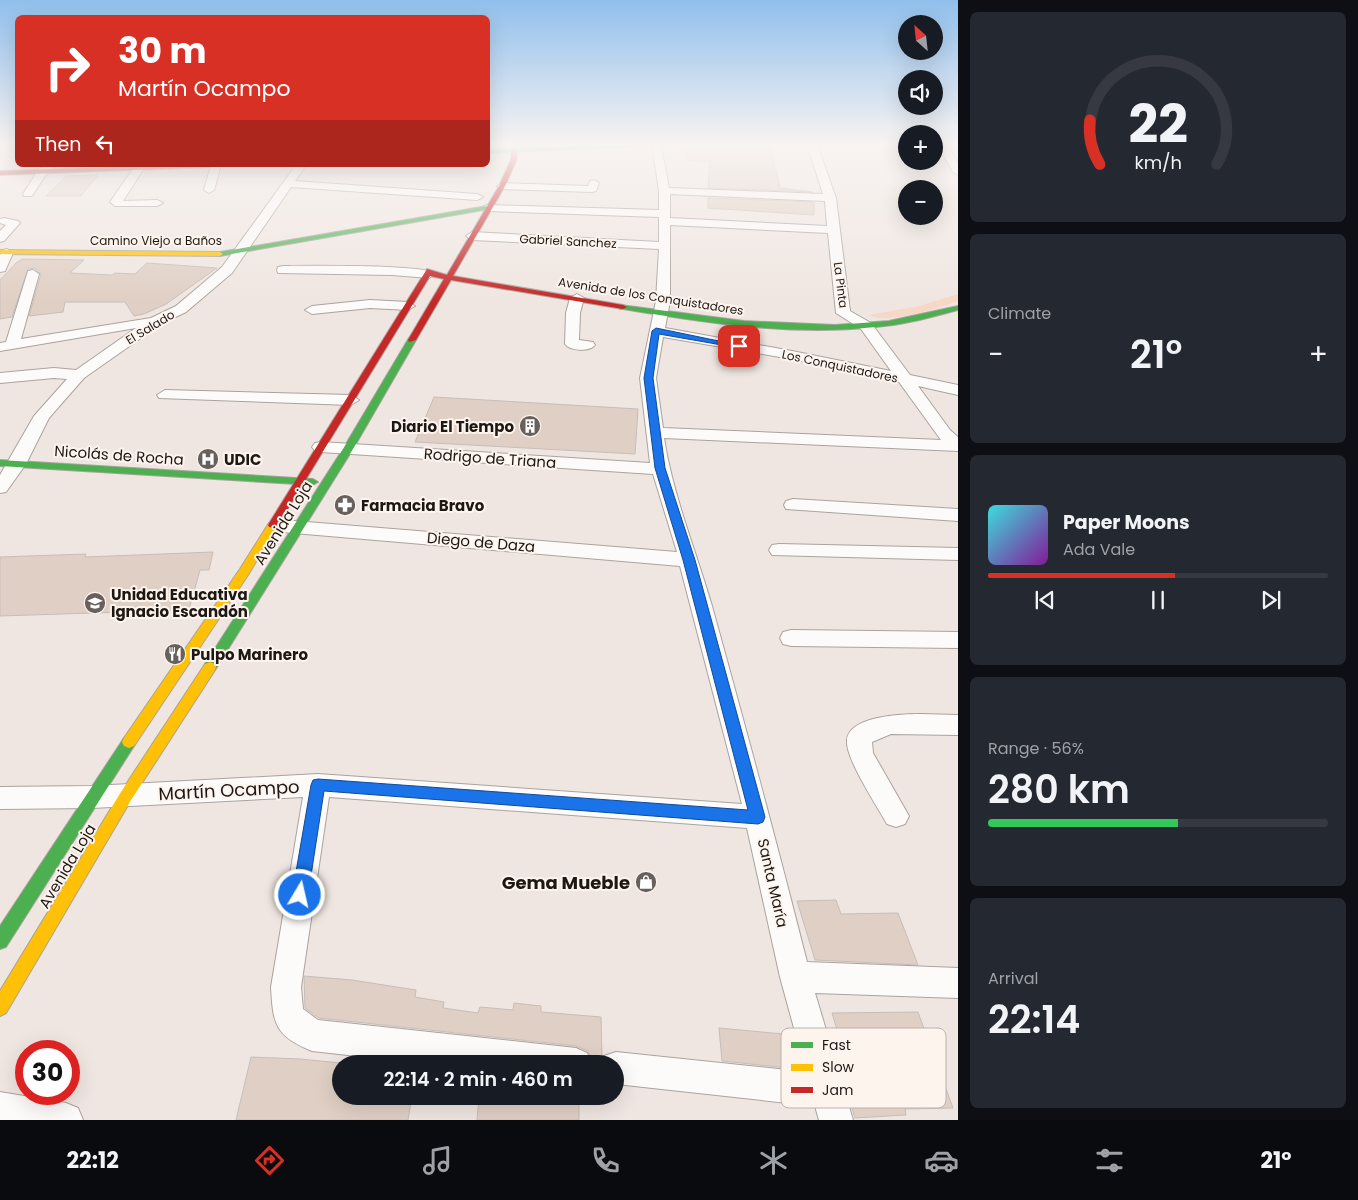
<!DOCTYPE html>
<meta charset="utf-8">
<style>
body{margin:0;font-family:Poppins,sans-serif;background:#242831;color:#f1f3f6;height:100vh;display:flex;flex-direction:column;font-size:19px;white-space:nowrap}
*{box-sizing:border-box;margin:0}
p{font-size:16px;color:#9ea1a6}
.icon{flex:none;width:28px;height:28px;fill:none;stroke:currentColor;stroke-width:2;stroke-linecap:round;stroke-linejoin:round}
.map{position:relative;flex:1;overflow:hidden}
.details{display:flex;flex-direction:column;gap:12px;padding:12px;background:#0d0f14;width:400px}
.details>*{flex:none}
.banner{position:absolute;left:15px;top:15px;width:475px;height:152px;border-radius:8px;box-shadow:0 5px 20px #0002;background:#d93025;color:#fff;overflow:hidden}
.needle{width:32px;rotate:333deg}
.buttons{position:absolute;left:898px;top:15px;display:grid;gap:10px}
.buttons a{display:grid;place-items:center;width:45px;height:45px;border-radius:50%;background:#171b24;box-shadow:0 5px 20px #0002;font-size:25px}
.speed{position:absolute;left:15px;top:1040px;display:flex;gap:10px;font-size:25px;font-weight:700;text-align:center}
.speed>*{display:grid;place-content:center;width:65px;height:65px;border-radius:50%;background:#171b24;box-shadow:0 5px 20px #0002;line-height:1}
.speed .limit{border:8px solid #d22;background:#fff;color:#111}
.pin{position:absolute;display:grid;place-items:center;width:42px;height:42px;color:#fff;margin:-21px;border-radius:10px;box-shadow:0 2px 8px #0006}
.me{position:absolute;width:55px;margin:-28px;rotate:9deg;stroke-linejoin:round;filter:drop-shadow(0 0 4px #0008)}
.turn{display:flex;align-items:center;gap:18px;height:105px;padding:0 20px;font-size:22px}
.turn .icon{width:65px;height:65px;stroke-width:2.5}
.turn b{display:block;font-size:35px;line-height:42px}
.then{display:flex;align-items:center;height:48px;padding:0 20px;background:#0003;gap:10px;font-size:19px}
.big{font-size:38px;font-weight:600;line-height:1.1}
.details .card{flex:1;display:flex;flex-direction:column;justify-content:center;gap:8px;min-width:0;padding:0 18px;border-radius:8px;background:#242831}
.details .dial{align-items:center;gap:0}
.dial svg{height:130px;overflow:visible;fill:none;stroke:#363941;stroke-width:7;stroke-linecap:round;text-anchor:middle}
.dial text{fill:#f1f3f6;stroke:none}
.song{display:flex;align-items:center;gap:15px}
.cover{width:60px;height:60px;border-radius:8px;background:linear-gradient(135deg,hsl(180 70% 55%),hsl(290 70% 35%))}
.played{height:5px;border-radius:2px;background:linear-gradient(90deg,#d93025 55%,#363941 55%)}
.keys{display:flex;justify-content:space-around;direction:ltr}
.heat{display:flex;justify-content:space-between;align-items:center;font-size:28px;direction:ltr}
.charge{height:8px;border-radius:4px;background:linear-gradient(90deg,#34c759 56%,#363941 0)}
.trip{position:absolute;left:332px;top:1055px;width:292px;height:50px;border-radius:25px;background:#171b24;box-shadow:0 5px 20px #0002;font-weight:600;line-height:50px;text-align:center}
.dock{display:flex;height:80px;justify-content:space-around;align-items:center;background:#090b0e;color:#9ea1a6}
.dock .icon{width:35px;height:35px}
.dock .current{color:#d93025}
.dock b{font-size:22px;color:#f1f3f6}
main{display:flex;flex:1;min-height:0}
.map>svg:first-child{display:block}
.green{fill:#f7d8c6}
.building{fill:#e0cfc4;stroke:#c6beba}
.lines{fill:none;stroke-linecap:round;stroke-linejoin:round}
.street-casing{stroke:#aaa39e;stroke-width:2}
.fast-casing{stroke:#aaa39e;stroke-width:2}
.slow-casing{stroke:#aaa39e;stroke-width:2}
.jam-casing{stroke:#aaa39e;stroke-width:2}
.street{fill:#fdfbfa;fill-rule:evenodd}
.fast{fill:#4caf50;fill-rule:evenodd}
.slow{fill:#ffc107;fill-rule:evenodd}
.jam{fill:#c62828;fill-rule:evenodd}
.route{fill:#1a73e8;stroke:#114b97}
.labels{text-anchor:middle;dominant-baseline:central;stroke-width:4;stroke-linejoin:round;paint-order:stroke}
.far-street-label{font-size:12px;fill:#1e1815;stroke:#fef4ee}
.poi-label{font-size:15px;font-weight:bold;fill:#1e1815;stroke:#fef4ee;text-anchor:start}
.street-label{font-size:15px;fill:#1e1815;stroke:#fef4ee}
.near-street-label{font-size:18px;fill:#1e1815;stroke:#fef4ee}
.near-poi-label{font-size:18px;font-weight:bold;fill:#1e1815;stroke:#fef4ee;text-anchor:end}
.key{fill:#fef4ee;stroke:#bbb2ad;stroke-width:1}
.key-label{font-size:14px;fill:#1e1815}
</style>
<main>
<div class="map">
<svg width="958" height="1120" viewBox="0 0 958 1120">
<rect width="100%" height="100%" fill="#f0e6e1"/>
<path class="green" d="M958,294V301C941,308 884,325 869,315L919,306Z"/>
<path class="building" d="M723,144H770L780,188L813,192L708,188L710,162L689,161L683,150L691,146Z
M98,175L81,196H46L66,176Z
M708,198L814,202V215L708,208Z
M23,259L84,260L70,273L112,275L115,273L135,274L147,263L217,268L166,304L144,314L134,316L125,302H65L63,312L29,316L41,274L34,268L28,269L12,317L0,319V280L17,262Z
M434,397L638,409L635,454L415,442Z
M213,552L209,570H200L189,610L0,616V557L86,554L85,557Z
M836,900L841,914L898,913L918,965L815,960L797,901Z
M304,976L352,980L416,990L415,997L444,1002L443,1008L478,1013L480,1007L513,1010L514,1003L541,1006V1012L601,1017L602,1057L600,1061L592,1060L588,1051L576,1046L319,1018L305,1008Z
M918,1012L953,1108L905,1109L906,1115L855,1118L840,1068L848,1067L832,1013Z
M719,1028L794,1035L800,1059L798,1069L722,1061Z
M251,1057L300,1059L341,1063V1096H412L408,1120H236Z
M479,1096L532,1102V1096H579V1120H477Z"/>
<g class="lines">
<g class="street-casing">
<path id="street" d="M652,144L661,146L669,188L823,194L807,144H817L836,198L850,311L871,323L910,375L958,385V395L918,386L950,430L958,437V451L664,438C673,496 696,551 712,606C745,725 777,843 807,962L958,968V998L815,993L853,1120H819L815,1106L616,1084V1064H601L604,1056L616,1052L806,1072L780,977L747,828L329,797L301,987L303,1009L318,1020L576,1048L587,1053L592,1064H428L312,1051C275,1036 273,1024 271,987L303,797L92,808L0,809V787L92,786L318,774L742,804L680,566L282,532L275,530L272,526L275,522L282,520L677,552L653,474L321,452L315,451L312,447L315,443L321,442L650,463L640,378L656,301L659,249L472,240L466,236L472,232L659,242V217L487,211L481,208L487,205L659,210V191ZM670,194L825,201L827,226L670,218ZM670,225L828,233L836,313L861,329L891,371L792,351L665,328L670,301ZM663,337L792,359L899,382L941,440L663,428L656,378Z
M937,144H947L958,163V175L953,172Z
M44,165H56L47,173L32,196H24L23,194L39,169Z
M139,165L144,168L123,201L157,200L163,203L157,206H115L110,202L135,166Z
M211,165H221L214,190L209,193L204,190Z
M296,165H306L295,181L477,194L483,197L477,200L291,187L232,273L186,312L161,324L84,378L49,418L26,464L6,492L0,493V475L34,416L67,379L54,378L0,383V373L54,368L76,370L136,328L0,351V343L6,342L28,271L33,270L39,274L21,339L151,318L176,306L222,267Z
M594,180L599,183L596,191L592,192L502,189L497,186L502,183L588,186L590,181Z
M4,218L18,221L20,223L4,241L0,242V231L6,225L0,223V219Z
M7,249L13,253L5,271L0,272V255L3,250Z
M283,266C304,266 427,264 435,274L429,278L392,275L278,273L277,270L278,267Z
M577,294L584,298L580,313L579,340L593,342L595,345C590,352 570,351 565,344L566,313L570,298Z
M370,300L408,302L415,306L408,310L370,308L312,314L305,310L312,306Z
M165,390L351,395L359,400L351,405L159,398L157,395Z
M793,499L958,509V521L786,509L784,505L786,501Z
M779,544L958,548V560L772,555L769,550L772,545Z
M791,630L958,632V648L791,646L783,644L780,638L783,632Z
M920,714L958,715V735L891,734L872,742L873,753L909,816L905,824L896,827L887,824C877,806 845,758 847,740C849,716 902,714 920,714Z
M0,1092L66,1103L78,1108L83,1120H0Z"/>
</g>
<g class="fast-casing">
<path id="fast" d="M625,144H687L488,153V149Z
M487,206L490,208L489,209L220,256L217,254L220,252Z
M620,305L744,321L835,325L889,321L958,306V310C931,317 904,325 876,327C792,336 706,323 623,309H620Z
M409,338L416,340L353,449L215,670H205L204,667L205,664L343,449Z
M0,460L313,479L318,482L313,485L0,466Z
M129,736L134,738L136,742L134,746L6,947L0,949V926L124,738Z"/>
</g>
<g class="slow-casing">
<path id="slow" d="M0,250L220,252L223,254L220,256L0,254Z
M273,522L278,525L248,575L134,746L129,748L124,746L122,742L124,738L240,569L269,523Z
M210,662L215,664L216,667L215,670L131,800L6,1013L0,1016V991L121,792L205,664Z"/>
</g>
<g class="jam-casing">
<path id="jam" d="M511,149L516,150L517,159L505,186L453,276L623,305L627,307L623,309L451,280L416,340L409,342L408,340L444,279L430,276L278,525L273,528L269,527L268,525L427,269L447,275L499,186L511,159Z
M168,165H217L214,167L0,175V171Z"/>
</g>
<use href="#street" class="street"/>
<use href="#fast" class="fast"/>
<use href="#slow" class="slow"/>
<use href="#jam" class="jam"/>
</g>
<linearGradient id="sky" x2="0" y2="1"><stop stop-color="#91bfec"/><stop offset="0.48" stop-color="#f8f4f2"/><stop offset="1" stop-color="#f8f4f2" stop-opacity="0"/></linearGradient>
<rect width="958" height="301" fill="url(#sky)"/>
<path class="route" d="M656,328L743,346L739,348L659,334L653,378L665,468L695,560L765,817L763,822L758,824L324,791L308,895L306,900L300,902L295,900L292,895L311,785L313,780L318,779L748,810L683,560L655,468L644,378L652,331Z"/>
<defs>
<g id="building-disc" transform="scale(1.125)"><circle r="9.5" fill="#68605c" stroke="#fef4ee"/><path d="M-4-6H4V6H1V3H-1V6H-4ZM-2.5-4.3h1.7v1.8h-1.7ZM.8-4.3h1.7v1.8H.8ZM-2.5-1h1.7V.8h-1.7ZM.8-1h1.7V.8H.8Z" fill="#fff"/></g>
<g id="hospital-disc" transform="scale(1.125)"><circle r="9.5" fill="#68605c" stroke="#fef4ee"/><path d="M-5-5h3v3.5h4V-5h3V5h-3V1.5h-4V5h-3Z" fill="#fff"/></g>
<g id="pharmacy-disc" transform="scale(1.125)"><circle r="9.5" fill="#68605c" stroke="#fef4ee"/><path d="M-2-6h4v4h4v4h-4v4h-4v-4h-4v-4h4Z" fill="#fff"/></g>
<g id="school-disc" transform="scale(1.125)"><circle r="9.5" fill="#68605c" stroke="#fef4ee"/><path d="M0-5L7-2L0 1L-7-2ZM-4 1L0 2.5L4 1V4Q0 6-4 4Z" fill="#fff"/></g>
<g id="restaurant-disc" transform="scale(1.125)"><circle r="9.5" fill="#68605c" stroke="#fef4ee"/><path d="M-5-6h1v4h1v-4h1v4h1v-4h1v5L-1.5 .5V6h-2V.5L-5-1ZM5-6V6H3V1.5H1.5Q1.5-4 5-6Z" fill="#fff"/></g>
<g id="shop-disc" transform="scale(1.125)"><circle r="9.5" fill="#68605c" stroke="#fef4ee"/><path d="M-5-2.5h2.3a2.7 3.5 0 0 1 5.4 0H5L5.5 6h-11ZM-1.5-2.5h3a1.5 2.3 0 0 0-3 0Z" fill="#fff"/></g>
</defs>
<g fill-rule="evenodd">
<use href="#building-disc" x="530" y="426"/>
<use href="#hospital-disc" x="208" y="459"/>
<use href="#pharmacy-disc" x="345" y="505"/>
<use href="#school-disc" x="95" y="603"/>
<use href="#restaurant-disc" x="175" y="654"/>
<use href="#shop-disc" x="646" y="882"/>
</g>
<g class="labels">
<g class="far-street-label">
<text x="156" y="240">Camino Viejo a Baños</text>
<text transform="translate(568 241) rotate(3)">Gabriel Sanchez</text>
<text transform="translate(841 285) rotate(83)">La Pinta</text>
<text transform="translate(651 296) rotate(9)">Avenida de los Conquistadores</text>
<text transform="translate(150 327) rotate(-31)">El Salado</text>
<text transform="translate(840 366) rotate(12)">Los Conquistadores</text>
</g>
<g class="poi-label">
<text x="514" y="426" text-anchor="end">Diario El Tiempo</text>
<text x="224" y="459">UDIC</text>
<text x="361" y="505">Farmacia Bravo</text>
<text x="111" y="594">Unidad Educativa<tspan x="111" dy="17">Ignacio Escandón</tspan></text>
<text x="191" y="654">Pulpo Marinero</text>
</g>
<g class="street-label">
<text transform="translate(119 455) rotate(4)">Nicolás de Rocha</text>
<text transform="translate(490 458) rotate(4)">Rodrigo de Triana</text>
<text transform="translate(283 523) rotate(-58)">Avenida Loja</text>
<text transform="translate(481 542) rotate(5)">Diego de Daza</text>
<text transform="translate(67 866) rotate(-59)">Avenida Loja</text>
<text transform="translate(773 883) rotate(77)">Santa María</text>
</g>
<g class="near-street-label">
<text transform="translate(229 790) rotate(-3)">Martín Ocampo</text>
</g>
<g class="near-poi-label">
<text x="630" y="882">Gema Mueble</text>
</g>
</g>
<rect x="781" y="1028" width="165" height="80" rx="8" class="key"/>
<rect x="791" y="1042" width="22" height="6" fill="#4caf50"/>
<rect x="791" y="1064" width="22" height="7" fill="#ffc107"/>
<rect x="791" y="1087" width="22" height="6" fill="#c62828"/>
<g class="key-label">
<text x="822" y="1050">Fast</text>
<text x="822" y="1072">Slow</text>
<text x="822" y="1095">Jam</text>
</g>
</svg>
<div class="buttons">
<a><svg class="needle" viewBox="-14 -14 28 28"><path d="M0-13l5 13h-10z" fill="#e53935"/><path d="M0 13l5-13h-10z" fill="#9ea1a6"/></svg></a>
<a><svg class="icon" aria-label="sound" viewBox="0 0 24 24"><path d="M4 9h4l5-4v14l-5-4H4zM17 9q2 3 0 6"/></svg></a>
<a>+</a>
<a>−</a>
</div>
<div class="speed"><div class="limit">30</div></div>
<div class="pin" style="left:739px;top:346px;background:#d93025"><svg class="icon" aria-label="arrive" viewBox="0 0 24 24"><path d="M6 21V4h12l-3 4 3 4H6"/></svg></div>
<svg class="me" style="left:300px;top:895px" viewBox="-20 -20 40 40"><circle r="17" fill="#1a73e8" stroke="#fff" stroke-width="3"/><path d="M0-11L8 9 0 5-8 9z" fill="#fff"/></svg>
<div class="trip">22:14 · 2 min · 460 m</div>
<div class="banner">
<div class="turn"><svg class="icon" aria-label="right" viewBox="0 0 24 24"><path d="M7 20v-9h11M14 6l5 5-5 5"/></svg><div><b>30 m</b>Martín Ocampo</div></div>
<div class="then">Then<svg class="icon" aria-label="left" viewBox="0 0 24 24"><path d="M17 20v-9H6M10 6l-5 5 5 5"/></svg></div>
</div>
</div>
<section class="details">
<div class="card dial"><svg viewBox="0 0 100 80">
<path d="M14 69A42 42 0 1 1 86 69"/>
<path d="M14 69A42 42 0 0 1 8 42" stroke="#d93025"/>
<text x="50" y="56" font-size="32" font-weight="700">22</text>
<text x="50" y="72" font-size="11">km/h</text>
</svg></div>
<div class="card"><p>Climate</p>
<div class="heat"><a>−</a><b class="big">21°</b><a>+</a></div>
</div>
<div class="card">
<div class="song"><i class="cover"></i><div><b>Paper Moons</b><p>Ada Vale</p></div></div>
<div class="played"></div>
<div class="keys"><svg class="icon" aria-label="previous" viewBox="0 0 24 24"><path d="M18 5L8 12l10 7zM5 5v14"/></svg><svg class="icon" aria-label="pause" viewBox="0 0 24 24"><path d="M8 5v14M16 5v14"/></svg><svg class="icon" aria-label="next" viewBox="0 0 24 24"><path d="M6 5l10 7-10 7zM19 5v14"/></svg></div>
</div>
<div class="card"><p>Range · 56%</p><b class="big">280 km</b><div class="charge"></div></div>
<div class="card"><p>Arrival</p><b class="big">22:14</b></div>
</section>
</main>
<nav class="dock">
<b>22:12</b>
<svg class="icon current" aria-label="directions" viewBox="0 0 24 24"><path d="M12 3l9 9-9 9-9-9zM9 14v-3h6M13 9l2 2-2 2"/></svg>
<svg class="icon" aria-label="music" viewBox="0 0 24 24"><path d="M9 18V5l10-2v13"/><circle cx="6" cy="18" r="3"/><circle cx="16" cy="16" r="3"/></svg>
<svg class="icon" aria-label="phone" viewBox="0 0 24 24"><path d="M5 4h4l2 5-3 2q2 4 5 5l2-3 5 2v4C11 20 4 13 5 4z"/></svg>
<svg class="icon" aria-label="climate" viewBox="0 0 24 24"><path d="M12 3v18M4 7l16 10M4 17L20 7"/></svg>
<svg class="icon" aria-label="car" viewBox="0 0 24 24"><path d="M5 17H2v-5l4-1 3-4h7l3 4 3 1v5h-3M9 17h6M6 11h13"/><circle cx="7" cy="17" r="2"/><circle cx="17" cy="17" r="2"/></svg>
<svg class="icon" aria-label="filters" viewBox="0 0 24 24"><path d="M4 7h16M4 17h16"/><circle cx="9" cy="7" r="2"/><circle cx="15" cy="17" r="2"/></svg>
<b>21°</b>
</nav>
